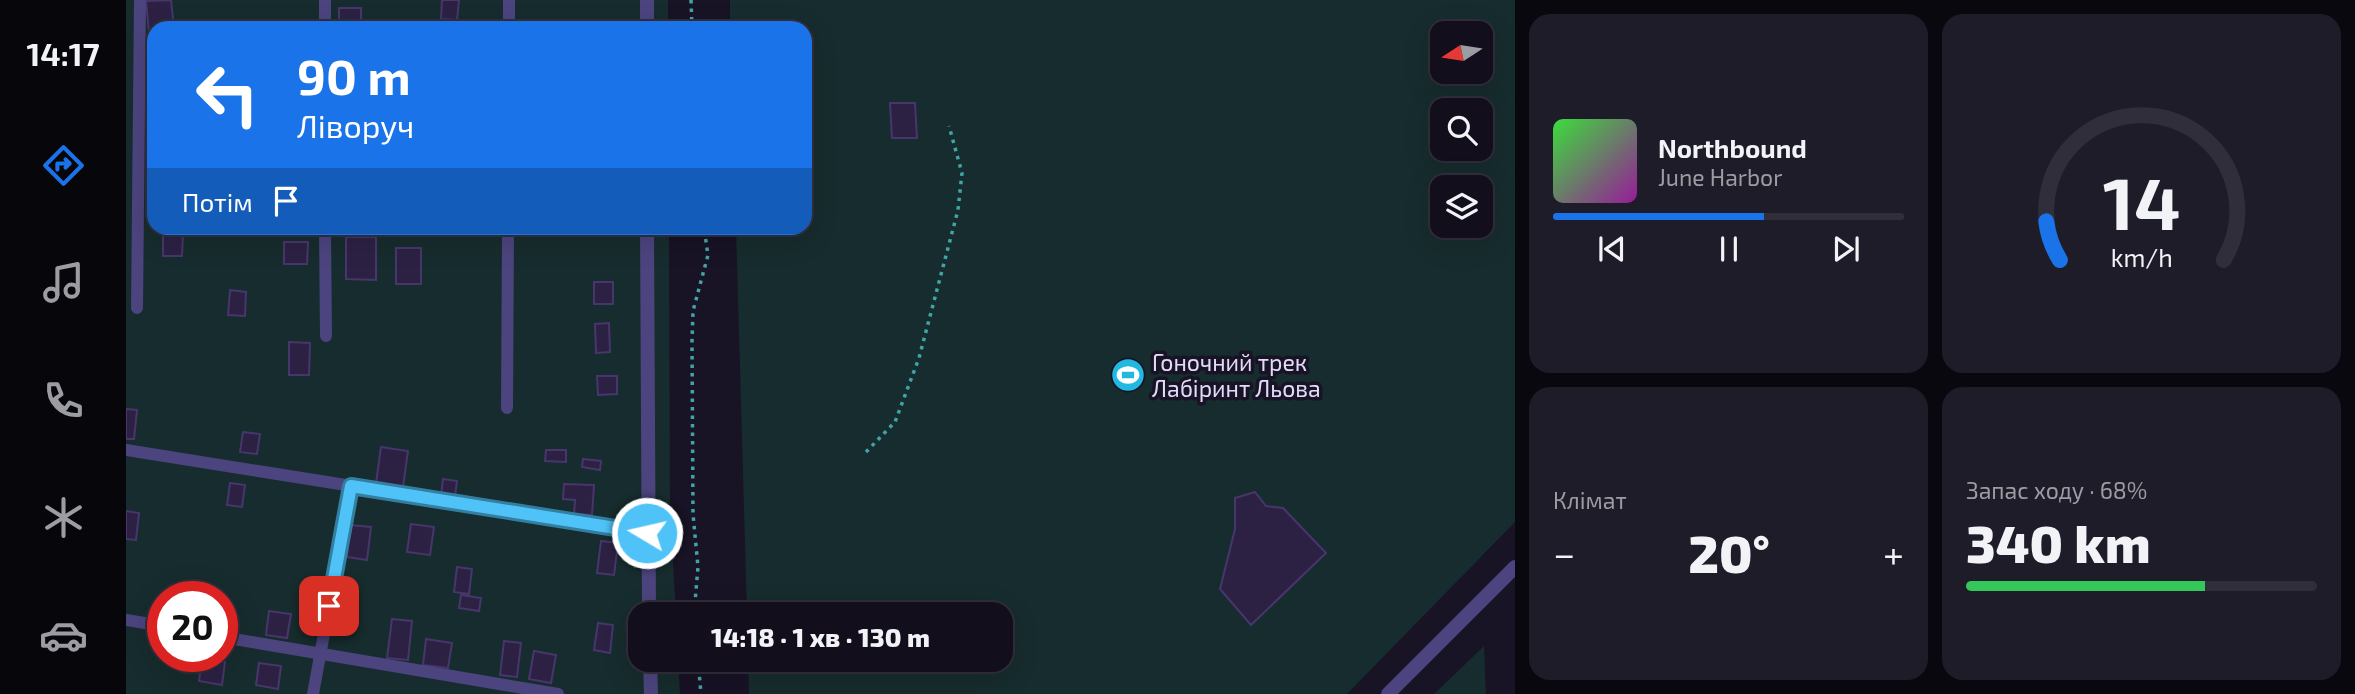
<!DOCTYPE html>
<html lang="uk">
<meta charset="utf-8">
<style>
body{margin:0;font-family:"Exo 2",sans-serif;background:#1f1c29;color:#f1f3f6;height:100vh;display:flex;flex-direction:column;font-size:26px;white-space:nowrap}
*{box-sizing:border-box;margin:0}
p{font-size:23px;color:#9c9ca3}
.icon{flex:none;width:38px;height:38px;fill:none;stroke:currentColor;stroke-width:2;stroke-linecap:round;stroke-linejoin:round}
.map{position:relative;flex:1;overflow:hidden}
.sheet{display:flex;flex-direction:column;gap:14px;padding:14px;background:#0a080f;width:840px}
.sheet>*{flex:none}
.banner{position:absolute;left:21px;top:21px;width:665px;height:214px;border-radius:21px;box-shadow:0 7px 28px #0002,0 0 0 2px #312e3b;background:#1a73e8;color:#fff;overflow:hidden}
.needle{width:46px;rotate:258deg}
.fabs{position:absolute;left:1304px;top:21px;display:grid;gap:14px}
.fabs a{display:grid;place-items:center;width:63px;height:63px;border-radius:14px;background:#120e1c;box-shadow:0 7px 28px #0002,0 0 0 2px #312e3b;font-size:35px}
.speed{position:absolute;left:21px;top:581px;display:flex;gap:14px;font-size:35px;font-weight:700;text-align:center}
.speed>*{display:grid;place-content:center;width:91px;height:91px;border-radius:50%;background:#120e1c;box-shadow:0 7px 28px #0002,0 0 0 2px #312e3b;line-height:1}
.speed .limit{border:10px solid #d22;background:#fff;color:#111}
.pin{position:absolute;display:grid;place-items:center;width:60px;height:60px;color:#fff;margin:-30px;border-radius:14px;box-shadow:0 4px 10px #0006}
.me{position:absolute;width:77px;margin:-38px;rotate:279deg;stroke-linejoin:round;filter:drop-shadow(0 0 5px #0008)}
.turn{display:flex;align-items:center;gap:24px;height:147px;padding:0 35px;font-size:32px}
.turn .icon{width:91px;height:91px;stroke-width:2.5}
.turn b{display:block;font-size:49px;line-height:60px}
.then{display:flex;align-items:center;height:66px;padding:0 35px;background:#0003;gap:14px;font-size:26px}
.big{font-size:52px;font-weight:800;line-height:1.1}
.sheet .tile{flex:1;display:flex;flex-direction:column;justify-content:center;gap:10px;min-width:0;padding:0 24px;border-radius:21px;background:#1f1c29}
.sheet .dial{align-items:center;gap:0}
.dial svg{height:182px;overflow:visible;fill:none;stroke:#312e3b;stroke-width:7;stroke-linecap:round;text-anchor:middle}
.dial text{fill:#f1f3f6;stroke:none}
.song{display:flex;align-items:center;gap:21px}
.cover{width:84px;height:84px;border-radius:10px;background:linear-gradient(135deg,hsl(120 70% 55%),hsl(300 70% 35%))}
.played{height:7px;border-radius:4px;background:linear-gradient(90deg,#1a73e8 60%,#312e3b 60%)}
.keys{display:flex;justify-content:space-around;direction:ltr}
.heat{display:flex;justify-content:space-between;align-items:center;font-size:38px;direction:ltr}
.charge{height:10px;border-radius:5px;background:linear-gradient(90deg,#34c759 68%,#312e3b 0)}
.sheet .tiles{flex:1;display:grid;gap:14px;grid-template-columns:repeat(2,1fr)}
.trip{position:absolute;left:502px;top:602px;width:385px;height:70px;border-radius:21px;background:#120e1c;box-shadow:0 7px 28px #0002,0 0 0 2px #312e3b;font-weight:800;line-height:70px;text-align:center}
main{display:flex;flex:1;min-height:0}
.menu{display:flex;flex-direction:column;width:126px;justify-content:space-around;align-items:center;background:#07060b;color:#9c9ca3}
.menu .icon{width:49px;height:49px}
.menu .on{color:#1a73e8}
.menu b{font-size:32px;color:#f1f3f6}
.map>svg:first-child{display:block}
.green{fill:#172c2e;fill-rule:evenodd}
.building{fill:#2c2143;stroke:#47366c;stroke-width:2}
.lines{fill:none;stroke-linecap:round;stroke-linejoin:round}
.path{stroke:#41a4a9;stroke-width:3.5;stroke-dasharray:3.5 5;stroke-linecap:butt}
.service{stroke:#4c447e;stroke-width:12}
.minor{stroke:#4c447e;stroke-width:14}
.tertiary{stroke:#4c447e;stroke-width:14}
.route-casing{stroke:#337fa1;stroke-width:18}
.route{stroke:#4fc3f7;stroke-width:12}
.labels{text-anchor:middle;dominant-baseline:central;stroke-width:7;stroke-linejoin:round;paint-order:stroke}
.poi-label{font-size:23px;fill:#e2dcfa;stroke:#181325;text-anchor:start}
</style>
<main>
<nav class="menu">
<b>14:17</b>
<svg class="icon on" aria-label="directions" viewBox="0 0 24 24"><path d="M12 3l9 9-9 9-9-9zM9 14v-3h6M13 9l2 2-2 2"/></svg>
<svg class="icon" aria-label="music" viewBox="0 0 24 24"><path d="M9 18V5l10-2v13"/><circle cx="6" cy="18" r="3"/><circle cx="16" cy="16" r="3"/></svg>
<svg class="icon" aria-label="phone" viewBox="0 0 24 24"><path d="M5 4h4l2 5-3 2q2 4 5 5l2-3 5 2v4C11 20 4 13 5 4z"/></svg>
<svg class="icon" aria-label="climate" viewBox="0 0 24 24"><path d="M12 3v18M4 7l16 10M4 17L20 7"/></svg>
<svg class="icon" aria-label="car" viewBox="0 0 24 24"><path d="M5 17H2v-5l4-1 3-4h7l3 4 3 1v5h-3M9 17h6M6 11h13"/><circle cx="7" cy="17" r="2"/><circle cx="17" cy="17" r="2"/></svg>
</nav>
<div class="map">
<svg width="1389" height="694" viewBox="0 0 1389 694">
<rect width="100%" height="100%" fill="#181325"/>
<path class="green" d="M0,0H542V28H28V228H543L544,511L550,614H514V660H552L554,694H0ZM37,597H96V656H37Z
M604,0H1389V522L1221,694H623L622,660H875V614H621L610,228H679V28H604ZM1316,33H1354V72H1316ZM1316,110H1354V149H1316ZM1316,187H1354V226H1316Z
M1358,646L1360,694H1308Z"/>
<path class="building" d="M45,0L48,28H28V32L23,33L20,1Z
M316,0H333L331,20L315,19Z
M213,8H235V24H213Z
M764,103H789L791,138H766Z
M37,232H57L56,256H37Z
M220,237H250V280L220,279Z
M158,242H182L181,264H158Z
M270,248H295V284H270Z
M468,282H487V304H468Z
M104,290L120,292L119,316L102,315Z
M483,323L484,352L470,353L469,324Z
M163,342L184,343L183,375H163Z
M471,376H491V394L472,395Z
M0,409L11,410L8,439H0Z
M117,432L134,434L131,454L114,452Z
M255,447L282,451L277,487L250,483Z
M420,450H440V462L419,461Z
M457,459L475,461L474,470L456,467Z
M317,479L331,481L329,496L315,495Z
M104,483L119,485L116,507L101,505Z
M438,484L468,485L466,515L448,514L449,500L437,499Z
M1129,492L1140,506L1157,508L1200,553L1125,625L1094,589L1109,529V498Z
M0,511L13,513L10,540L0,539Z
M285,524L308,527L304,555L281,552Z
M224,525L245,527L241,560L221,557Z
M475,541L492,543L488,575L471,573Z
M331,567L346,569L343,594L328,592Z
M335,595L355,598L353,611L333,608Z
M143,611L165,614L161,638L140,635Z
M266,619L286,621L282,660L261,658Z
M472,623L487,625L484,653L468,650Z
M300,639L326,643L322,668L297,665Z
M378,641L395,643L391,677L374,675Z
M408,651L430,655L425,683L403,679Z
M76,658L99,662L96,685L73,681Z
M133,663L155,666L152,689L130,685Z"/>
<g class="lines">
<path class="path" d="M565,0L566,28
M740,452L769,422L793,358L832,210L836,173L823,126
M568,614L572,567L567,514L566,341L567,311L582,255L578,228
M572,660L575,694"/>
<path class="service" d="M199,0V28
M383,28V0
M199,228L200,336
M11,308L14,0
M381,408L382,228
M0,450L521,533
M0,620L37,626
M96,637L432,694
M187,694L225,486"/>
<path class="minor" d="M521,0V28
M521,228L523,614
M524,660L525,694"/>
<path class="tertiary" d="M1262,694L1389,567"/>
</g>
<g class="lines">
<g class="route-casing">
<path id="route" d="M203,606L225,486L521,533"/>
</g>
<use href="#route" class="route"/>
</g>
<defs>
<g id="stadium-disc" transform="scale(1.75)"><circle r="9.5" fill="#22b9e0" stroke="#181325"/><path d="M0-5a6.5 5 0 1 0 0 10a6.5 5 0 1 0 0-10ZM-3.5-1.8h7v3.6h-7Z" fill="#fff"/></g>
</defs>
<g fill-rule="evenodd">
<use href="#stadium-disc" x="1002" y="375"/>
</g>
<g class="labels">
<g class="poi-label">
<text x="1026" y="362">Гоночний трек<tspan x="1026" dy="26">Лабіринт Льова</tspan></text>
</g>
</g>
</svg>
<div class="fabs">
<a><svg class="needle" viewBox="-14 -14 28 28"><path d="M0-13l5 13h-10z" fill="#e53935"/><path d="M0 13l5-13h-10z" fill="#9c9ca3"/></svg></a>
<a><svg class="icon" aria-label="search" viewBox="0 0 24 24"><circle cx="10" cy="10" r="6"/><path d="M15 15l6 6"/></svg></a>
<a><svg class="icon" aria-label="layers" viewBox="0 0 24 24"><path d="M12 4l9 5-9 5-9-5zM3 14l9 5 9-5"/></svg></a>
</div>
<div class="speed"><div class="limit">20</div></div>
<div class="pin" style="left:203px;top:606px;background:#d93025"><svg class="icon" aria-label="arrive" viewBox="0 0 24 24"><path d="M6 21V4h12l-3 4 3 4H6"/></svg></div>
<svg class="me" style="left:521px;top:533px" viewBox="-20 -20 40 40"><circle r="17" fill="#4fc3f7" stroke="#fff" stroke-width="3"/><path d="M0-11L8 9 0 5-8 9z" fill="#fff"/></svg>
<div class="trip">14:18 · 1 хв · 130 m</div>
<div class="banner">
<div class="turn"><svg class="icon" aria-label="left" viewBox="0 0 24 24"><path d="M17 20v-9H6M10 6l-5 5 5 5"/></svg><div><b>90 m</b>Ліворуч</div></div>
<div class="then">Потім<svg class="icon" aria-label="arrive" viewBox="0 0 24 24"><path d="M6 21V4h12l-3 4 3 4H6"/></svg></div>
</div>
</div>
<section class="sheet">
<div class="tiles">
<div class="tile">
<div class="song"><i class="cover"></i><div><b>Northbound</b><p>June Harbor</p></div></div>
<div class="played"></div>
<div class="keys"><svg class="icon" aria-label="previous" viewBox="0 0 24 24"><path d="M18 5L8 12l10 7zM5 5v14"/></svg><svg class="icon" aria-label="pause" viewBox="0 0 24 24"><path d="M8 5v14M16 5v14"/></svg><svg class="icon" aria-label="next" viewBox="0 0 24 24"><path d="M6 5l10 7-10 7zM19 5v14"/></svg></div>
</div>
<div class="tile dial"><svg viewBox="0 0 100 80">
<path d="M14 69A42 42 0 1 1 86 69"/>
<path d="M14 69A42 42 0 0 1 8 52" stroke="#1a73e8"/>
<text x="50" y="56" font-size="32" font-weight="700">14</text>
<text x="50" y="72" font-size="11">km/h</text>
</svg></div>
<div class="tile"><p>Клімат</p>
<div class="heat"><a>−</a><b class="big">20°</b><a>+</a></div>
</div>
<div class="tile"><p>Запас ходу · 68%</p><b class="big">340 km</b><div class="charge"></div></div>
</div>
</section>
</main>
